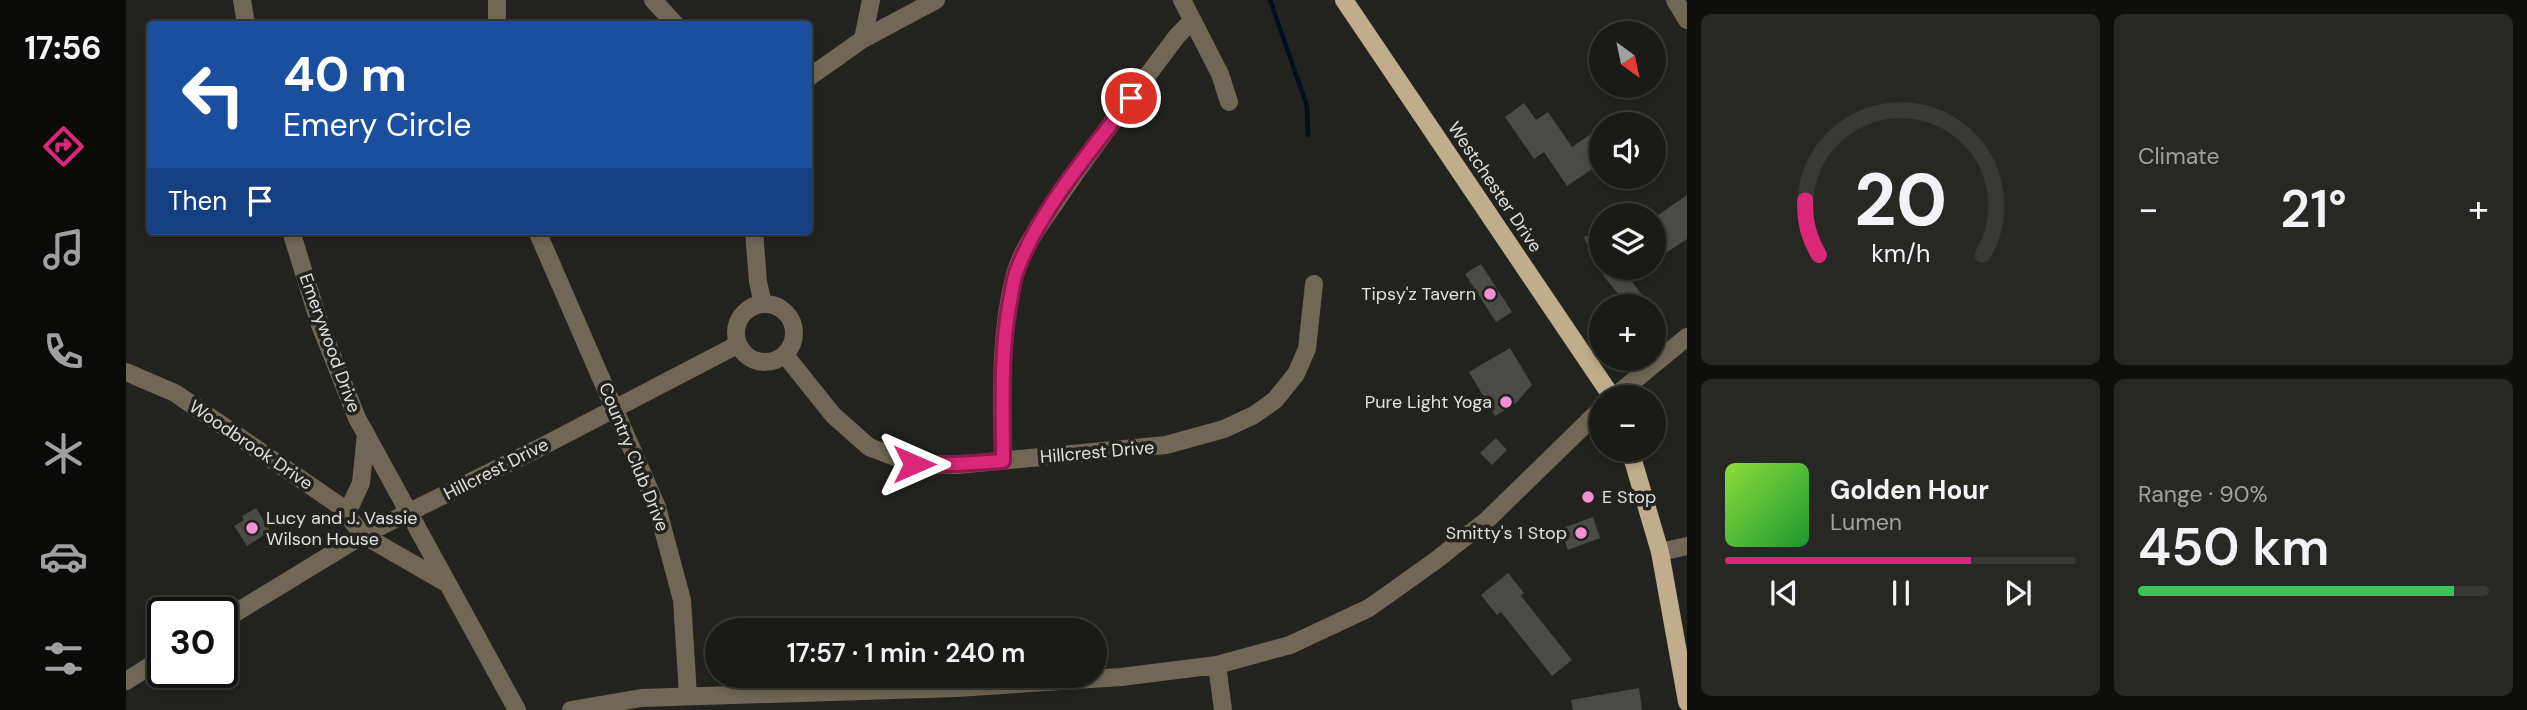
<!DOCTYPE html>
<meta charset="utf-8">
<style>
body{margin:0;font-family:"DM Sans",sans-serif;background:#272723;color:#f1f3f6;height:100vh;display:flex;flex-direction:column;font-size:26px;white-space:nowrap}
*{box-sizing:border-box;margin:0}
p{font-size:23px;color:#9fa1a1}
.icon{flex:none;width:38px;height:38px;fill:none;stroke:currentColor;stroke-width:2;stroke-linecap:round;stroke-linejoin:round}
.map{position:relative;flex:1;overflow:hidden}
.sheet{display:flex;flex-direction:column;gap:14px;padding:14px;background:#0e0e0c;width:840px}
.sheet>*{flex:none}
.banner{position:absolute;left:21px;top:21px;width:665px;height:214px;border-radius:7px;box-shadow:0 4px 10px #0003,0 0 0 2px #383835;background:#1a4fa0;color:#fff;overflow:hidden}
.needle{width:46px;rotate:147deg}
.controls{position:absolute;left:1463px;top:21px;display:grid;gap:14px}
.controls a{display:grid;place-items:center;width:77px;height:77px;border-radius:50%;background:#1a1a16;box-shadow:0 4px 10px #0003,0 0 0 2px #383835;font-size:35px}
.speed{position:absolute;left:21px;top:597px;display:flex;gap:14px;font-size:35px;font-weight:700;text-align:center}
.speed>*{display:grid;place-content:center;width:91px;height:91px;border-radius:50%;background:#1a1a16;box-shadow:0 4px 10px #0003,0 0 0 2px #383835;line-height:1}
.speed .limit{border:4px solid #111;border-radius:10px;background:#fff;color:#111}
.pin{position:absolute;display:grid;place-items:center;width:60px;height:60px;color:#fff;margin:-30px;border:4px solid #fff;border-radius:50%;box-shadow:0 2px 7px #0007}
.me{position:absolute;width:77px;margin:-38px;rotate:90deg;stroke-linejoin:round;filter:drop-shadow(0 0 5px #0008)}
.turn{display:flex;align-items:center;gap:24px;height:147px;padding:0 21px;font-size:32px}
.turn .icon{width:91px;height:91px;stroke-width:2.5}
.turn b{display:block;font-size:49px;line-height:60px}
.then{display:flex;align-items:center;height:66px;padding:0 21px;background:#0003;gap:14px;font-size:26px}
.big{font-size:52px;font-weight:600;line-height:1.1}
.sheet .widget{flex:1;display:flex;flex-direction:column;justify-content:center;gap:10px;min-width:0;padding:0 24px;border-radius:10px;background:#272723}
.sheet .dial{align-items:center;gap:0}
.dial svg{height:182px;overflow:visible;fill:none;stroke:#383835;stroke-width:7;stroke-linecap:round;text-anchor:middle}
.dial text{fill:#f1f3f6;stroke:none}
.song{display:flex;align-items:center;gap:21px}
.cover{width:84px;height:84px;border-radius:10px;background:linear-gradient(135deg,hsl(90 70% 55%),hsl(130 70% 35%))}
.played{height:7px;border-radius:4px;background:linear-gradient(90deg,#db2777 70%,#383835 70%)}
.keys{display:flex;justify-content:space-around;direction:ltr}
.heat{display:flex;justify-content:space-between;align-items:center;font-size:38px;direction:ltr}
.charge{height:10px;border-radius:5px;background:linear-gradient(90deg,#34c759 90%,#383835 0)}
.sheet .tiles{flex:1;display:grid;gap:14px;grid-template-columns:repeat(2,1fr)}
.trip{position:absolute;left:579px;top:618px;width:402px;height:70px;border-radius:35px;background:#1a1a16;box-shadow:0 4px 10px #0003,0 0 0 2px #383835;font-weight:600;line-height:70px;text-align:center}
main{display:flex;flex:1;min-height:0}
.menu{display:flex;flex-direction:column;width:126px;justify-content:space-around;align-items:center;background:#0a0a09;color:#9fa1a1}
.menu .icon{width:49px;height:49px}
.menu .active{color:#db2777}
.menu b{font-size:32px;color:#f1f3f6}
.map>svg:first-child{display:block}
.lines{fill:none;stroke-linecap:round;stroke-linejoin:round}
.stream{stroke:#00111d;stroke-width:4.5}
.building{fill:#4a4a46}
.minor{stroke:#706757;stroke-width:18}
.major{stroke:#c0ad8b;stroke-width:18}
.route-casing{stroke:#8e194d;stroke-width:18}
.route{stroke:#db2777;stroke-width:12}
.poi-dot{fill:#f491d4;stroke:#22221e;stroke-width:2.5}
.labels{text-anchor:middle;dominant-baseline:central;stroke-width:7;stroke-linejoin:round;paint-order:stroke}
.street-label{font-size:18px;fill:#e0e0de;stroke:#22221e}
.poi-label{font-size:18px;fill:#e0e0de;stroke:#22221e;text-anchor:end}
</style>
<main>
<nav class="menu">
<b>17:56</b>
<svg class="icon active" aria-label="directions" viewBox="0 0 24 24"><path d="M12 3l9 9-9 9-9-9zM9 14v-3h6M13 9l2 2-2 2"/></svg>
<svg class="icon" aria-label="music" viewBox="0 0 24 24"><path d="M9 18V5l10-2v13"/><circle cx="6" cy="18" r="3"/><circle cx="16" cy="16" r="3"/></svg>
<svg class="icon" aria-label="phone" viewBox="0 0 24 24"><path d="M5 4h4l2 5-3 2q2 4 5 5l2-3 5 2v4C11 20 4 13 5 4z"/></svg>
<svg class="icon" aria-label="climate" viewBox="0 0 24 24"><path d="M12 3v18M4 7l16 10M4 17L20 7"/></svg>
<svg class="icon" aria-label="car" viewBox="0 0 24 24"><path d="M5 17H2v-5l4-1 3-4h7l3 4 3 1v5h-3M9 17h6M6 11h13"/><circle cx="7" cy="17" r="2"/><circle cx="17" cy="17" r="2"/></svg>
<svg class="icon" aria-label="filters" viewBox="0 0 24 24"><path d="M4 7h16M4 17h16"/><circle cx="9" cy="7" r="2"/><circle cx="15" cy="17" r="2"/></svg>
</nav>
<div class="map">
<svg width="1561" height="710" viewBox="0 0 1561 710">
<rect width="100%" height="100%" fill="#22221e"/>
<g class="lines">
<path class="stream" d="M1144,0L1181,106L1182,135"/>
</g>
<path class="building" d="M1398,103L1410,120L1422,112L1446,147L1469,131L1475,140V163L1441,186L1418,152L1408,159L1379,117Z
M1561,195V239L1532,258L1528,252V218Z
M1471,231L1475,238V268H1496L1519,299L1508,306L1495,297L1479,278L1465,253L1458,237Z
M1355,264L1386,312L1370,322L1339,274Z
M1384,348L1406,385L1390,403L1369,416L1343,372Z
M1370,438L1381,450L1366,465L1354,453Z
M130,508L144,531L121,546L108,526L118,520L116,516Z
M1467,517L1474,538L1442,550L1434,529Z
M1382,573L1398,593L1395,596L1446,660L1426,676L1375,612L1371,615L1355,595Z
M1513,688L1516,710H1447L1445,700Z"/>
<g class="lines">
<path class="minor" d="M116,0L120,24
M527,0L549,24
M1056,0L1094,74L1103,102
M1549,0L1561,20
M371,24V0
M737,39L745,0
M682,78L737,39L810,0
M165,231L194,325L231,418L391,710
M411,231L531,507L556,600L562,695
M628,231L632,282L637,304
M610 333a29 29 0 1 1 58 0a29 29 0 1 1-58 0Z
M659,355L707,415L743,447L788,464L831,465L1040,445L1098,429L1128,415L1149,400L1170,374L1181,349L1188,284
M0,372L49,393L214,506L237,535L322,584
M1488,397L1561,337
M877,461C876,400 873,334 889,274C897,247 915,223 931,200C969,143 1011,90 1051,36L1066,21
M221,513L235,483L240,434
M1534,552L1561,546
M96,621L237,535L417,446L611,345
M1091,665L1097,710
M0,681L37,658
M445,710L515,698L831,688L995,677L1091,665L1164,645L1243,608L1309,561L1361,520L1475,409"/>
<path class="major" d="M1218,0L1486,397
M1504,450L1534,552L1561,702"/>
</g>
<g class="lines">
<g class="route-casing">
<path id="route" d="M788,464H831L877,461C877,408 874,354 884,301C886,291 887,280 891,270C914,209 966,150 1005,98"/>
</g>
<use href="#route" class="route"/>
</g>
<g class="poi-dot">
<circle cx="1364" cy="294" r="7"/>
<circle cx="1380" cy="402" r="7"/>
<circle cx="1462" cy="497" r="7"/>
<circle cx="126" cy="528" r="7"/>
<circle cx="1455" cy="533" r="7"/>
</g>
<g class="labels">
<g class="street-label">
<text transform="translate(1369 187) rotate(56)">Westchester Drive</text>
<text transform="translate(204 343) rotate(70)">Emerywood Drive</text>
<text transform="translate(125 445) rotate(34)">Woodbrook Drive</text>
<text transform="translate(971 452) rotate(-5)">Hillcrest Drive</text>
<text transform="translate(508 457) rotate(68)">Country Club Drive</text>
<text transform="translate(370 469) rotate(-27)">Hillcrest Drive</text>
</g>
<g class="poi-label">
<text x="1350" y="294">Tipsy'z Tavern</text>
<text x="1366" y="402">Pure Light Yoga</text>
<text x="1476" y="497" text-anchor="start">E Stop</text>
<text x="140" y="518" text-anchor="start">Lucy and J. Vassie<tspan x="140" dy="21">Wilson House</tspan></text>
<text x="1441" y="533">Smitty's 1 Stop</text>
</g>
</g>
</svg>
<div class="controls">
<a><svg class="needle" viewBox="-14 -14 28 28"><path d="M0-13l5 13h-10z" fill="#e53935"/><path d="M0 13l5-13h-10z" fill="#9fa1a1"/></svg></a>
<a><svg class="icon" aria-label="sound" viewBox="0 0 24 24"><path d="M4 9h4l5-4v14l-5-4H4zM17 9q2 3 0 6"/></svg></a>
<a><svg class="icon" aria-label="layers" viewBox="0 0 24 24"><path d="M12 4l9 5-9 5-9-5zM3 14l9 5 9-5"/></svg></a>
<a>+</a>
<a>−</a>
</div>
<div class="speed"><div class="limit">30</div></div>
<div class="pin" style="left:1005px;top:98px;background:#d93025"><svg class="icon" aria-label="arrive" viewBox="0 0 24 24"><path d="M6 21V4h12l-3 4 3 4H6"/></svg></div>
<svg class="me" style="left:788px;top:464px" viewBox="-20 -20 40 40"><path d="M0-17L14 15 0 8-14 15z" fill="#db2777" stroke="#fff" stroke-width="4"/></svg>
<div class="trip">17:57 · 1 min · 240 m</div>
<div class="banner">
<div class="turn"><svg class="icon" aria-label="left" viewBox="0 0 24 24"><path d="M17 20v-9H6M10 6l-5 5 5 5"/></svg><div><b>40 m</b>Emery Circle</div></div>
<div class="then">Then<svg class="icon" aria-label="arrive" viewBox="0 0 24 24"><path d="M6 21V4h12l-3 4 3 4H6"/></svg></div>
</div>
</div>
<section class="sheet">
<div class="tiles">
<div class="widget dial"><svg viewBox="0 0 100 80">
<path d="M14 69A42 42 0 1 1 86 69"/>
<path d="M14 69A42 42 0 0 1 8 45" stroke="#db2777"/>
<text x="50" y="56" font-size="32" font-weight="700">20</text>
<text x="50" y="72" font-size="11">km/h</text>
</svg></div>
<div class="widget"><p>Climate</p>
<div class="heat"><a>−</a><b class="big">21°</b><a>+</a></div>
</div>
<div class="widget">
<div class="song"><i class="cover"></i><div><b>Golden Hour</b><p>Lumen</p></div></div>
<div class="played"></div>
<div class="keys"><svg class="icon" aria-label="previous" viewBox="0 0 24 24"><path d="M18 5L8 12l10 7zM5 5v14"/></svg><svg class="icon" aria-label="pause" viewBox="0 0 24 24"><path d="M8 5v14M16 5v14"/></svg><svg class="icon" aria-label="next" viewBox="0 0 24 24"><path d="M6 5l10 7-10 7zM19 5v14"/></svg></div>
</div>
<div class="widget"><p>Range · 90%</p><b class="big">450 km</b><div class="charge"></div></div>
</div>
</section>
</main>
